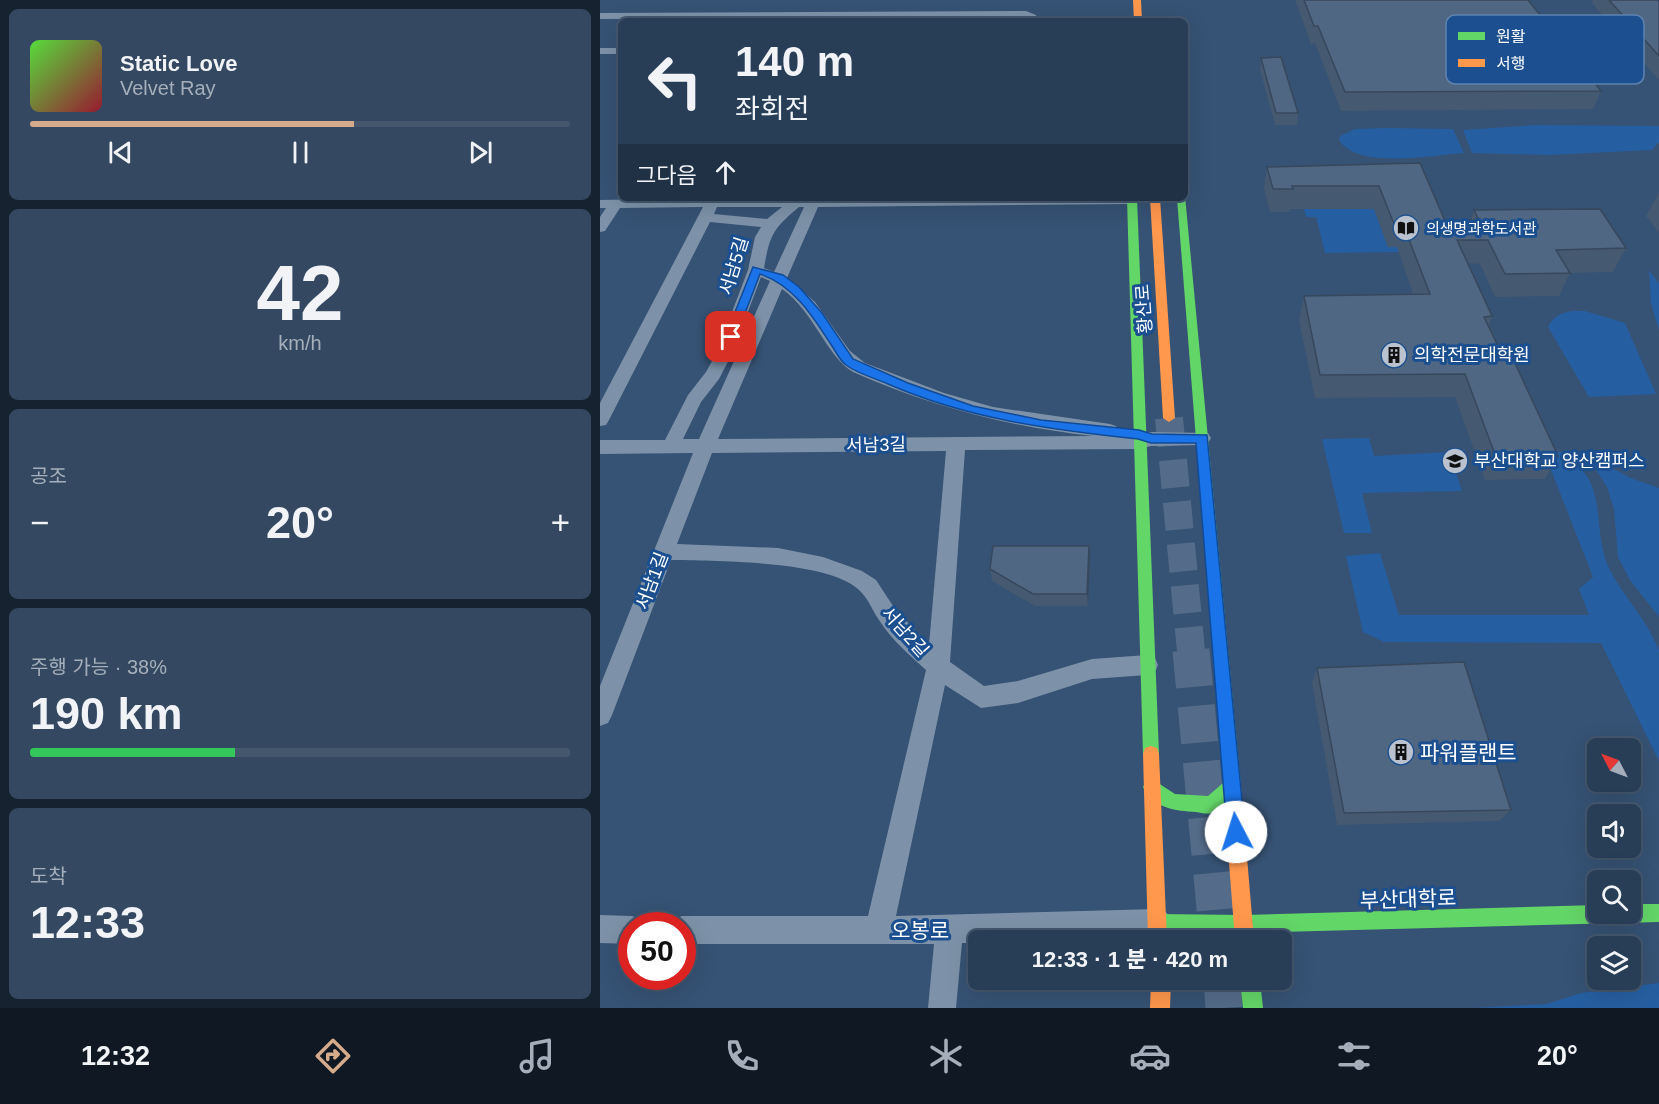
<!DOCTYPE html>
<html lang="ko">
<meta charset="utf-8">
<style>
body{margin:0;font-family:Arial,"Noto Sans KR",sans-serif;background:#344961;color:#f1f3f6;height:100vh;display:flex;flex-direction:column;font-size:22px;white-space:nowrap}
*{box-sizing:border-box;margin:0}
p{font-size:20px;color:#a5aeba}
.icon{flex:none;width:33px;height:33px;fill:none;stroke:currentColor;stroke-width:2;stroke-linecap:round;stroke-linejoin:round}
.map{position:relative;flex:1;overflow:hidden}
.details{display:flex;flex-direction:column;gap:9px;padding:9px;background:#162230;width:600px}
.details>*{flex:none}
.top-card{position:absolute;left:18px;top:18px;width:570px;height:183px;border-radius:9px;box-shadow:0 6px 24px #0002,0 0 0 2px #44576d;background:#283e57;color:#f1f3f6;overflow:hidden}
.needle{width:39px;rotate:312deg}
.buttons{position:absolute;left:987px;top:738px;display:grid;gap:12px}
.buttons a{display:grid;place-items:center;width:54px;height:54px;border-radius:9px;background:#283e57;box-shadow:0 6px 24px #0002,0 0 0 2px #44576d;font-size:30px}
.speed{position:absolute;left:18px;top:912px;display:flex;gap:12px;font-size:30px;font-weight:700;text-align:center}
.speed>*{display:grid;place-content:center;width:78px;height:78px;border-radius:50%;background:#283e57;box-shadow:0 6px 24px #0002,0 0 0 2px #44576d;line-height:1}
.speed .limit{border:9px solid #d22;background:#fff;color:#111}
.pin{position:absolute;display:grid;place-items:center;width:51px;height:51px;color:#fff;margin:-26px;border-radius:12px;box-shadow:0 3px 9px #0006}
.me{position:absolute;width:66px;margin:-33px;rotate:355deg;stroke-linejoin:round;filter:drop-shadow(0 0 4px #0008)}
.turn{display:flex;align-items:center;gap:21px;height:126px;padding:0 18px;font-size:27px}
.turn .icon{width:78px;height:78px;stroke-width:2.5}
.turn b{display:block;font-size:42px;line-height:51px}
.then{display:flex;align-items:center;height:57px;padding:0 18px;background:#0003;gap:12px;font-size:22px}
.big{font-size:45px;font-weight:800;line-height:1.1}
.details .tile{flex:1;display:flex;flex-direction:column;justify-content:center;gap:9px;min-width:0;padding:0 21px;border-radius:9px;background:#344961}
.details .dial{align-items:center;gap:0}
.dial b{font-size:78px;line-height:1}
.song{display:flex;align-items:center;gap:18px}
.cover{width:72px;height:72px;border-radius:9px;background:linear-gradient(135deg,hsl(110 70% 55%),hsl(350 70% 35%))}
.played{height:6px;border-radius:3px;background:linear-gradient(90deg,#d6ab8b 60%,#44576d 60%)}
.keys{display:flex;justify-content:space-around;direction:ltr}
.heat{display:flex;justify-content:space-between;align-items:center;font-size:33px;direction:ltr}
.charge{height:9px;border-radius:4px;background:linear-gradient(90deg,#34c759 38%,#44576d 0)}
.trip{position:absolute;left:368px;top:930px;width:324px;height:60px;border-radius:9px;background:#283e57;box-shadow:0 6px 24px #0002,0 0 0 2px #44576d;font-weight:800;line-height:60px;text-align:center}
.menu{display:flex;height:96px;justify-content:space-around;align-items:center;background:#101923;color:#a5aeba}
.menu .icon{width:42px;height:42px}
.menu .on{color:#d6ab8b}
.menu b{font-size:27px;color:#f1f3f6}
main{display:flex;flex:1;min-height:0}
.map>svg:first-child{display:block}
.green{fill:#265fa1}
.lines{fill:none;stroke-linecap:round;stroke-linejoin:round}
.secondary-tunnel-far1{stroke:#546c89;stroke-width:28;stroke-dasharray:28 14;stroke-linecap:butt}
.secondary-tunnel{stroke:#546c89;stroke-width:37;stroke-dasharray:37 19;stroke-linecap:butt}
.street{fill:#7d92a8;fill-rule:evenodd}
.fast{fill:#63d668;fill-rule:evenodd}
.slow{fill:#ff974d;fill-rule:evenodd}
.wall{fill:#455971}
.shaded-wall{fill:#38485c}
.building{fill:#506783;stroke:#38485c;stroke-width:1.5}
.route{fill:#1a73e8;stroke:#114b97;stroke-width:1.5}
.labels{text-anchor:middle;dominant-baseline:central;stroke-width:6;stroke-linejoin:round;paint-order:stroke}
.far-poi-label{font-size:15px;fill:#fff;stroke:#1b4f8f;text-anchor:start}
.street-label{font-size:18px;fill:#fff;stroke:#1b4f8f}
.poi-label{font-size:18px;fill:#fff;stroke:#1b4f8f;text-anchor:start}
.near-poi-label{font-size:21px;fill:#fff;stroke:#1b4f8f;text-anchor:start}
.near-street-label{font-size:21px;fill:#fff;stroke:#1b4f8f}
.key{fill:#1b4f8f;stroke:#5f84b1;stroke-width:1.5}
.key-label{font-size:16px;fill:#fff}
</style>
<main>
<section class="details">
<div class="tile">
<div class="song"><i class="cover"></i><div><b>Static Love</b><p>Velvet Ray</p></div></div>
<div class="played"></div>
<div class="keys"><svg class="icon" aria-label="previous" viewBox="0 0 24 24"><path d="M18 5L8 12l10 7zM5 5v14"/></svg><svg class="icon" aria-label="pause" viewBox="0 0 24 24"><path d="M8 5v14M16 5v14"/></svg><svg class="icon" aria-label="next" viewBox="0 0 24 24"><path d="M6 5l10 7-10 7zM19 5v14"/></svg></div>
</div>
<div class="tile dial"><b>42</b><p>km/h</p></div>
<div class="tile"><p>공조</p>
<div class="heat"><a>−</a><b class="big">20°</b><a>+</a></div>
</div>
<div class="tile"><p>주행 가능 · 38%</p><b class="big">190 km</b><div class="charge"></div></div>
<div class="tile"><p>도착</p><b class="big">12:33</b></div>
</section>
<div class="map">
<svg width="1059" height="1008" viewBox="0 0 1059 1008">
<rect width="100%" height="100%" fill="#365274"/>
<path class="green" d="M935,125L1059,126V142L1052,150L949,155L872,153L863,130Z
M786,128L853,129L864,153C832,155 758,170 739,140L740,136L755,129Z
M704,209H774L788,247H799L800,252L725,253L716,217H706Z
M1049,270L1059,284V331L1051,303Z
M972,311H985L1025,323L1056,394L989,397L948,327C953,316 961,313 972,311Z
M769,438L774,456L849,452L862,491L762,493L772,533H744L722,439Z
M944,452H969C976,463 988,475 992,486C1002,513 996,539 1009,568C1023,597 1048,620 1059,651V761L1001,643L784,642L763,632L746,556L780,553L799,615H989L979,589L993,577Z
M987,455L1031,478L1059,488V617L1030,580L1018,557L1014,509L1007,487Z
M1059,983V1008H873L946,1004L981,993Z"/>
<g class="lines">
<path class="secondary-tunnel-far1" d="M569,418L591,651"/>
<path class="secondary-tunnel" d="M591,650L618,940
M622,980L624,1008"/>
<path class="street" d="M426,11L436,15V21H426L424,17L0,19V13Z
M0,48H21V54H0Z
M108,198L539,200L532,204L218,207L187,278L215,302L250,351L265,363L344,393L393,407L510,424L516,426L519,431L516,435L551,432L608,433L611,438L608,443L602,445L551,446L539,449L365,450L350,662L384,686L418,681L492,659L547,655L555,658L558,665L555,672L547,675L492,679L418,703L381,708L345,685L296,916L557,909L567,913L571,923L567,933L557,937L378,940V943H362L356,1008H328L334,944H82V926H70L72,920L82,916H268L326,670C309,655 291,639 279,620C272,610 268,598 259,590C229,560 113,561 71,560L12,715L8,723L0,726V686L93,453L0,454V440H65L88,395L106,372L116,354L148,270L155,237L161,227L110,222L9,420L6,425L0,426V403L103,207L20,208L5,231L0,232V217L6,208H0V200ZM117,207H182L167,219L114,214ZM199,207H204L174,272L164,268C170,234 173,229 199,207ZM161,277L170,281L99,439H83L101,402L119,379L132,354ZM182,289C213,310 227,357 253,372C329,406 410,427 493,436L118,439ZM346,451L329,645L295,609L276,580L262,571L223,557L178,548L77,544L112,453Z
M0,915L32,916L42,920L44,926H32V944L0,943Z"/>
<path class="fast" d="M585,196L641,786C637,795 624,808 614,812C609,815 602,813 596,812C576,811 552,808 543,787L546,781L552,779L575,794L608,796L623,783L577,198H585Z
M527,198H537L559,754L557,760L551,762L545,760L543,754Z
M1030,904H1059V922L643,933L557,932L550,930L548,923L550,916L557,914L643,915L998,905V914H1030Z
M640,980H660L663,1008H643Z"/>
<path class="slow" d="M533,0H541L542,21H534Z
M550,198H560L575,418L569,422L563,418Z
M551,746L557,748L559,754L567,940H548L543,754L545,748Z
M632,778L638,780L641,786L654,940H635L623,786L626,780Z
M551,980H571L570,1008H550Z"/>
</g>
<path class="wall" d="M695,0H928L1001,91L993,109L741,111L715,43L711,44Z
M993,0H1059V80L992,3Z
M661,58L698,113L697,125H675L660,70Z
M820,163L845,221L871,220L874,210L1026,248L1013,272L970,273L959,296L895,297L880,264L868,263L892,316L889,325L898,346L958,456L945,479L885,480L855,397L715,398L699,320L704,296L813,294L797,247H788L774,209H690L689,212H670L664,189L667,167Z
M1059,192V233L1046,216Z
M490,558L488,606H435L392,581L390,569Z
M717,668L911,810L899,821L737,825L712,683Z"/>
<path class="shaded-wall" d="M489,546L490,558L488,606L487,594Z"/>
<path class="building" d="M704,0H928L1001,91L745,92L718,26H714Z
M1009,0H1059V56Z
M681,57L698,113H676L661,58Z
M820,163L845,221L879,220L874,210L1000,209L1026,248L956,250L970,273L905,274L888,240H857L892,316L884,317L898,346H907L958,456L896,457L865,374L720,375L704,296L830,294L803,224H794L779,186H692L693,189H673L667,167Z
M393,546H489L487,594H433L390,569Z
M864,662L911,810L744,813L717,668Z"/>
<path class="route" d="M153,267L183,275L199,287L222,313L253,359L308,383L373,406L441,420L539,430L552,434L607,435L645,832L642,838L636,841L629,838L627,832L596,443H551L538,439C452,430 368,419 288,384C275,378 258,374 246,365C240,361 235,350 230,343C212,315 193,285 160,274L136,337L131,340L127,339L125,337Z"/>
<defs>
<g id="library-disc" transform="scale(1.35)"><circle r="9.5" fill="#b9c2ce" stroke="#1b4f8f"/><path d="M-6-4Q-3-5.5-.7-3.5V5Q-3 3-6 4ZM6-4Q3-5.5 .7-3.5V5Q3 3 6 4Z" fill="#111"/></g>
<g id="building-disc" transform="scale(1.35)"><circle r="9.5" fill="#b9c2ce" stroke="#1b4f8f"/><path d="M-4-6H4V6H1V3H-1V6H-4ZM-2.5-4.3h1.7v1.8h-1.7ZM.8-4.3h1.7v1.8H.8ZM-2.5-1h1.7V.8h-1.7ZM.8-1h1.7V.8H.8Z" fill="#111"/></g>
<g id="university-disc" transform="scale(1.35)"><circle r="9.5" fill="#b9c2ce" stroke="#1b4f8f"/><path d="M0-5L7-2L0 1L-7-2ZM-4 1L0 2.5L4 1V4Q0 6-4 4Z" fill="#111"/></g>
</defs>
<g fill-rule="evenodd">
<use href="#library-disc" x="806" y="228"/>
<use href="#building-disc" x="794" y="355"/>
<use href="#university-disc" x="855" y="461"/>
<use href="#building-disc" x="801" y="752"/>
</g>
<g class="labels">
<g class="far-poi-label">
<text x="826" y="228">의생명과학도서관</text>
</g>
<g class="street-label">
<text transform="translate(134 266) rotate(-73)">서남5길</text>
<text transform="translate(544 309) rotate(-94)">황산로</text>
<text transform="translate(276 445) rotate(-1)">서남3길</text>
<text transform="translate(52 581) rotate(-69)">서남1길</text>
<text transform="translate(305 632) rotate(48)">서남2길</text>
</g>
<g class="poi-label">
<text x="814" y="355">의학전문대학원</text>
<text x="874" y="461">부산대학교 양산캠퍼스</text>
</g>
<g class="near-poi-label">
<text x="820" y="752">파워플랜트</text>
</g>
<g class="near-street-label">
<text transform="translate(808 899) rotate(-2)">부산대학로</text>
<text x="320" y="930">오봉로</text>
</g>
</g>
<rect x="846" y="15" width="198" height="69" rx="9" class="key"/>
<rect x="858" y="32" width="27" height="8" fill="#63d668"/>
<rect x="858" y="59" width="27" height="8" fill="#ff974d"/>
<g class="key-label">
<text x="896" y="42">원활</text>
<text x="896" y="69">서행</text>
</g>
</svg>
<div class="buttons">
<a><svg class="needle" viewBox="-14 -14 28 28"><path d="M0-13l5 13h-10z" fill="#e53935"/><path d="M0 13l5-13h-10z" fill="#a5aeba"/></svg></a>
<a><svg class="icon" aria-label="sound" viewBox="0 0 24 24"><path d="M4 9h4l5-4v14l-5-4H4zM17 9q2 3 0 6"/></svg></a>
<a><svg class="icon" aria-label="search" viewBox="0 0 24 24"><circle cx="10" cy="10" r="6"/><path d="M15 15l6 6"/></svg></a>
<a><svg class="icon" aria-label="layers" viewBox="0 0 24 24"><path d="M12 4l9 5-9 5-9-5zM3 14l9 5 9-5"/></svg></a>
</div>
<div class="speed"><div class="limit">50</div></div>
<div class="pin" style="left:131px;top:337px;background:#d93025"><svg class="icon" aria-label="arrive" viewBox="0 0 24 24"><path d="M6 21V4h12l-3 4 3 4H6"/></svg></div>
<svg class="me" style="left:636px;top:832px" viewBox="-20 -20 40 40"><circle r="19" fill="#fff"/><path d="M0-13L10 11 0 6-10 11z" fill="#1a73e8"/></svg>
<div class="trip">12:33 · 1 분 · 420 m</div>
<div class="top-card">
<div class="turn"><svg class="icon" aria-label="left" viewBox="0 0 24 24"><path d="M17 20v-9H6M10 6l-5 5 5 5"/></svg><div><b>140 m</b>좌회전</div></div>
<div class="then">그다음<svg class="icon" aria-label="ahead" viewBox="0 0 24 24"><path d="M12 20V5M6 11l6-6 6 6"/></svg></div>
</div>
</div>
</main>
<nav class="menu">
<b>12:32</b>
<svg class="icon on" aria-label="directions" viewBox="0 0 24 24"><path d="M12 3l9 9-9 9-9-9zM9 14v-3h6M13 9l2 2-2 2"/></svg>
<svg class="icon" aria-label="music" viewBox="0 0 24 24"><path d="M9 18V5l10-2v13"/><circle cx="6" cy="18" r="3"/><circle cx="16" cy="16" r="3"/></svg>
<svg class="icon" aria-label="phone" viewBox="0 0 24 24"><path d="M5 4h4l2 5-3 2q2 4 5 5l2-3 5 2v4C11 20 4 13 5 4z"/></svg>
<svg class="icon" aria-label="climate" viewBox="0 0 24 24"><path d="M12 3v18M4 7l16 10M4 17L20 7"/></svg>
<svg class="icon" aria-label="car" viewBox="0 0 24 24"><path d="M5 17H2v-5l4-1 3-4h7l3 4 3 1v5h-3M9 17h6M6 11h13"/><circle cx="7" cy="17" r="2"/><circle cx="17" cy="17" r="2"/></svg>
<svg class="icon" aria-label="filters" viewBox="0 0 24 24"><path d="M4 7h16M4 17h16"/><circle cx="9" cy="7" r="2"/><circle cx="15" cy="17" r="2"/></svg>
<b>20°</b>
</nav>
